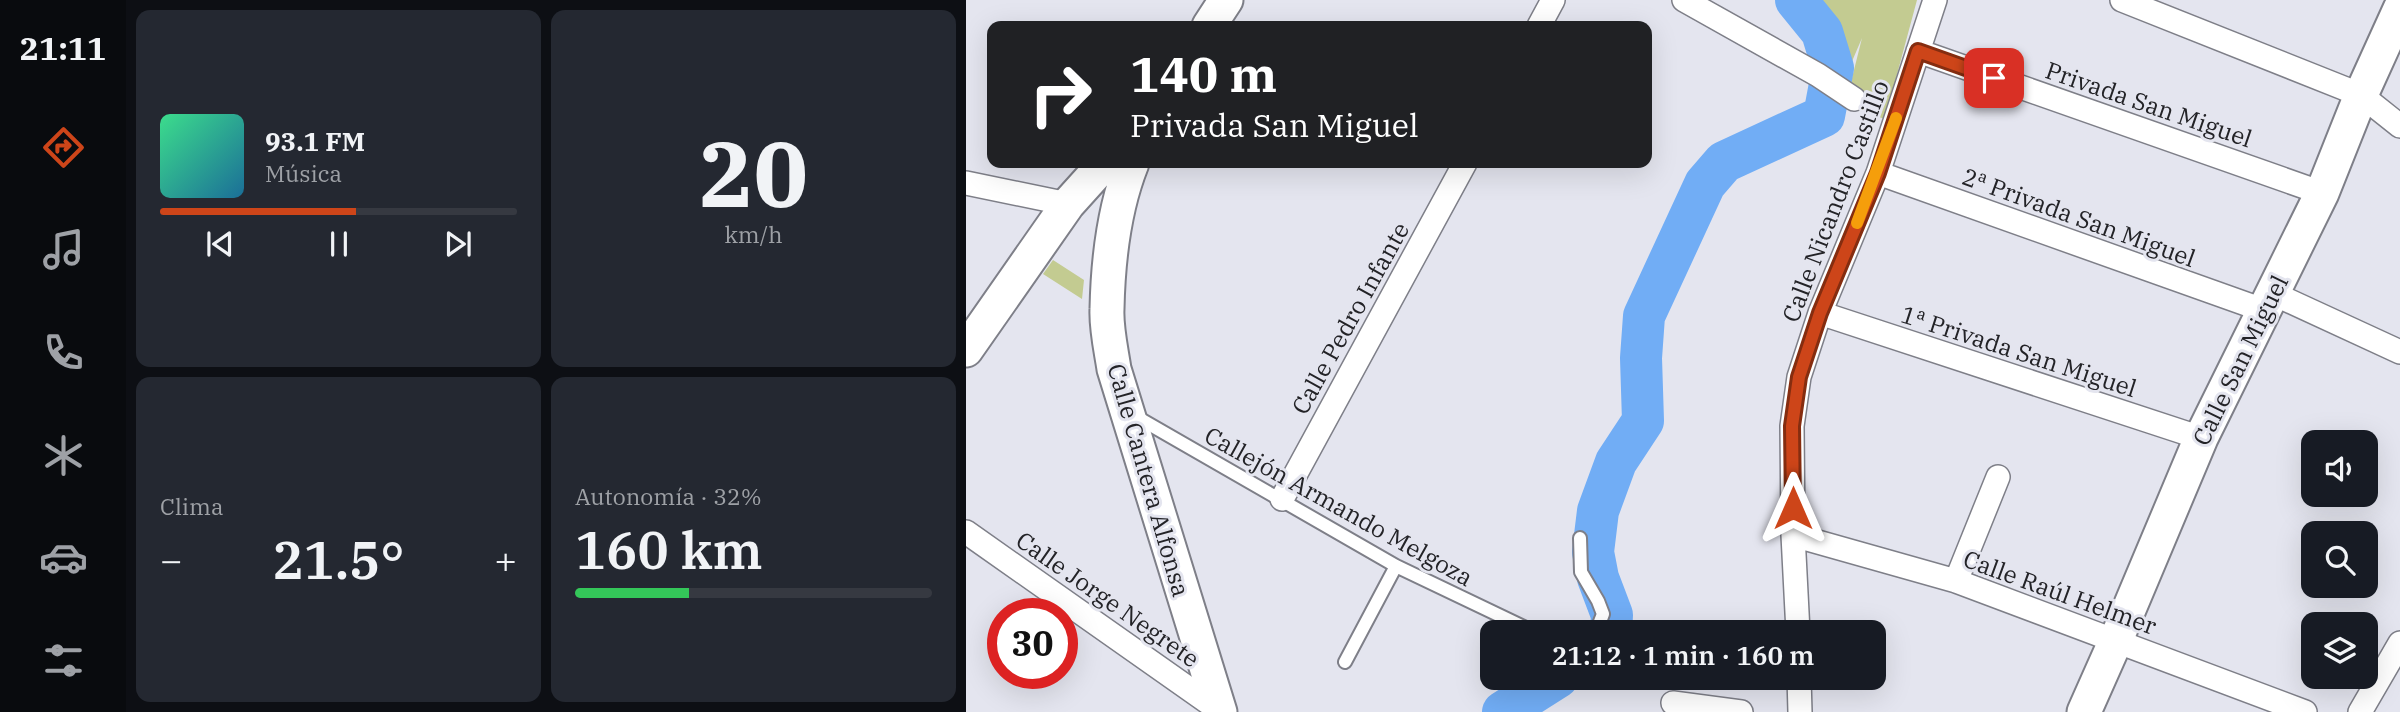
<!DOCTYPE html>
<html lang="es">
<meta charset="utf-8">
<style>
body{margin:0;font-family:"IBM Plex Serif",serif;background:#242831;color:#f1f3f6;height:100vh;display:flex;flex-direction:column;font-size:26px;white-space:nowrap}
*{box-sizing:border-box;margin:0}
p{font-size:23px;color:#9ea1a6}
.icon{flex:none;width:38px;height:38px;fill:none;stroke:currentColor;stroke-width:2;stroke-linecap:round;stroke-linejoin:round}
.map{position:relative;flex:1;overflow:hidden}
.drawer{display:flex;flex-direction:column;gap:10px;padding:10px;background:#0d0f14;width:840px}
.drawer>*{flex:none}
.hud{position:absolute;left:21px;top:21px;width:665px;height:147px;border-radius:14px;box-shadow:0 7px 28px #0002;background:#202124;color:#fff;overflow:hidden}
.buttons{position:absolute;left:1335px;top:430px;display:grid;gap:14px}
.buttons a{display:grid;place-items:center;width:77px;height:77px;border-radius:14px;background:#171b24;box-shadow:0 7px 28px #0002;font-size:35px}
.speed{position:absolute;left:21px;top:598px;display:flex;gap:14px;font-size:35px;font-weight:700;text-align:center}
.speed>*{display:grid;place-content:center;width:91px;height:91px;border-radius:50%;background:#171b24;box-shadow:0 7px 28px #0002;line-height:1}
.speed .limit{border:10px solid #d22;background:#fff;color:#111}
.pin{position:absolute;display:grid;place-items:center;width:60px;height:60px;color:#fff;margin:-30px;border-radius:14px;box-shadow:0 4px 10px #0006}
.me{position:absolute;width:77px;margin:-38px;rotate:0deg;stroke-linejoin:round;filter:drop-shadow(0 0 5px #0008)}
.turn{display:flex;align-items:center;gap:24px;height:147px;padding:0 28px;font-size:32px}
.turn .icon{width:91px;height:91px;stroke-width:2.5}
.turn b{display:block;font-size:49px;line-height:60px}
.big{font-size:52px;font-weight:600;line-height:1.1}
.drawer .card{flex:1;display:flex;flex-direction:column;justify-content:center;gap:10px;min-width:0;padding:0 24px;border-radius:14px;background:#242831}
.drawer .dial{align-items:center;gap:0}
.dial b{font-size:91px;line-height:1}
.song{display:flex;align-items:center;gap:21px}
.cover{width:84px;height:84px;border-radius:10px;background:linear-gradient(135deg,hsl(150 70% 55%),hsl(200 70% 35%))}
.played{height:7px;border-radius:4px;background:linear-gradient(90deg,#cd4519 55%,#363941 55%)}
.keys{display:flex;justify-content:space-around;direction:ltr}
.heat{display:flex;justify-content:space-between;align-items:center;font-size:38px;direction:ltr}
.charge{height:10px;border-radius:5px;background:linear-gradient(90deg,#34c759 32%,#363941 0)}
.drawer .tiles{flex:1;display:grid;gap:10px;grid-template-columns:repeat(2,1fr)}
.trip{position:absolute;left:514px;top:620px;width:406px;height:70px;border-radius:14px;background:#171b24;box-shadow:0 7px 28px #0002;font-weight:600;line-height:70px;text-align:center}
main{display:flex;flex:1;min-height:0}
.dock{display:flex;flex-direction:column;width:126px;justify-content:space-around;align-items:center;background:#090b0e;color:#9ea1a6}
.dock .icon{width:49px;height:49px}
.dock .current{color:#cd4519}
.dock b{font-size:32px;color:#f1f3f6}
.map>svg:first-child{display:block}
.green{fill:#c3cb91}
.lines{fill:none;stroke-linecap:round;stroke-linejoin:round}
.river{stroke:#71adf5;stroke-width:42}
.lane-casing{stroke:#7e7f88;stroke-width:16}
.street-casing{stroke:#7e7f88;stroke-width:26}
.secondary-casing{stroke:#7e7f88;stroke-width:37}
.lane{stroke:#fff;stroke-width:12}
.street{stroke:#fff;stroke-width:23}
.secondary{stroke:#fff;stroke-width:33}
.route-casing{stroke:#852d10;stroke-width:18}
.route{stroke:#cd4519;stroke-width:12}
.slow{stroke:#f59e0b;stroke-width:12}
.labels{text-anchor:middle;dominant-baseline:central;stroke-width:6;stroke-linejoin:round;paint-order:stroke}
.street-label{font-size:24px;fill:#232327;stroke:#e4e5ef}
</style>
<main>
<nav class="dock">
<b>21:11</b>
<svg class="icon current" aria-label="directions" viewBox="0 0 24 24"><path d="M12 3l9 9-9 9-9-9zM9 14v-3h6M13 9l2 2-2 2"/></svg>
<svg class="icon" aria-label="music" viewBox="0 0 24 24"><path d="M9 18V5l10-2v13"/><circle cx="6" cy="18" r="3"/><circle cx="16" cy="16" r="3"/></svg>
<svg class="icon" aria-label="phone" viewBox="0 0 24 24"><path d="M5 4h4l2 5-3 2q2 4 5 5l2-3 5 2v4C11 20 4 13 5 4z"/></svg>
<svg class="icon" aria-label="climate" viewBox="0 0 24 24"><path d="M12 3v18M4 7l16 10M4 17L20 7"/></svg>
<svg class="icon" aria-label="car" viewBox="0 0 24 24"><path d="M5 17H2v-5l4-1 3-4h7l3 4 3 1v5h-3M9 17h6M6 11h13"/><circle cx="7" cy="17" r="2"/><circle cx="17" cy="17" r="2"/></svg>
<svg class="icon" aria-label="filters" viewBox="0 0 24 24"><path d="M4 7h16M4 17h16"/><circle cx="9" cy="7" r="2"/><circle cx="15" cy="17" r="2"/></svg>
</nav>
<section class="drawer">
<div class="tiles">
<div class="card">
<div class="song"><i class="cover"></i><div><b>93.1 FM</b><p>Música</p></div></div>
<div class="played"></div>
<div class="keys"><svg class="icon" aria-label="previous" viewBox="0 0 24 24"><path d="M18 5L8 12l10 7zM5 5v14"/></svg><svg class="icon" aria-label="pause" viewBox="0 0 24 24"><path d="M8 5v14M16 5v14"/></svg><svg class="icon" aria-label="next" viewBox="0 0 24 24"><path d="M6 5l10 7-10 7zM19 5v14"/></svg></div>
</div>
<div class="card dial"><b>20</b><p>km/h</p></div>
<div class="card"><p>Clima</p>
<div class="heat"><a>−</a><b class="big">21.5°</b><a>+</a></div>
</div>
<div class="card"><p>Autonomía · 32%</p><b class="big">160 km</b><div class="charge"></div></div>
</div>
</section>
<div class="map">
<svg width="1434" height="712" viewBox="0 0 1434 712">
<rect width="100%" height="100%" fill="#e4e5ef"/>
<path class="green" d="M830,0H951L919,119L879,106L896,38L881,73L867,68L856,32Z
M87,260L118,280L116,299L77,274Z"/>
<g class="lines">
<path class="river" d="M645,632L646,615L632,578L627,552L632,511L650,462L677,421L675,358L678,316L739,184L758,162L858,116L867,68L856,32L830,0
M537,712L592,677"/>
<g class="lane-casing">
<path id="lane" d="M169,416L430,566L568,632
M614,538L615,572L632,601L637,614L630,632
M379,662L430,566"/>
</g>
<g class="street-casing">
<path id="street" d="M718,0L852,75L888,99
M1156,0L1395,95L1434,126
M573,26L587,0
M952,51L1356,193
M912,173L1297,310
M0,183L102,204
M1306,293L1434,352
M854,313L1235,438
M316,499L499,163
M0,532L253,710
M827,535L990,581L1339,712
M990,581L1032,477
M832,632L827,535L826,426L833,377L854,313L912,173L969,0
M833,677L834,712
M707,703L775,712
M1394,712L1434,643"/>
</g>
<g class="secondary-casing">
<path id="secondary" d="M243,26L260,0
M166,163C148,208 142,260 141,309C140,328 145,349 148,369L254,712
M0,350L102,204L139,163
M1118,712L1150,640L1235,438L1356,193L1395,95L1434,9"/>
</g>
<use href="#lane" class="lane"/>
<use href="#street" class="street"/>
<use href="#secondary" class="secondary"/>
</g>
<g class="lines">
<g class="route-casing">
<path id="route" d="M827,508L826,426L833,377L854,313L912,173L952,51L1028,78"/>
</g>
<use href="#route" class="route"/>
<path class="slow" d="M891,223L930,118"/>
</g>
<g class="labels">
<g class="street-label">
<text transform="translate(1183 104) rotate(19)">Privada San Miguel</text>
<text transform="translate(869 201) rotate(-69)">Calle Nicandro Castillo</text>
<text transform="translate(1113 217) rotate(20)">2ª Privada San Miguel</text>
<text transform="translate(384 318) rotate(-61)">Calle Pedro Infante</text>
<text transform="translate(1053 351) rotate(18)">1ª Privada San Miguel</text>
<text transform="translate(1274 360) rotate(-64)">Calle San Miguel</text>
<text transform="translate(183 480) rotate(74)">Calle Cantera Alfonsa</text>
<text transform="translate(373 506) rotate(29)">Callejón Armando Melgoza</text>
<text transform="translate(1094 592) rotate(20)">Calle Raúl Helmer</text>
<text transform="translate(142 599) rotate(35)">Calle Jorge Negrete</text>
</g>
</g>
</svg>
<div class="buttons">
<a><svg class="icon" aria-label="sound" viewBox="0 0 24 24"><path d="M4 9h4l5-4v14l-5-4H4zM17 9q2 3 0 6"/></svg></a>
<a><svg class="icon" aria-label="search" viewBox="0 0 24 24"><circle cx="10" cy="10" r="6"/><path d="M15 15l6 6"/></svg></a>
<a><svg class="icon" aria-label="layers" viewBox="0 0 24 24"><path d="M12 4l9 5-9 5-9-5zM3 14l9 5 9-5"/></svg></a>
</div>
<div class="speed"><div class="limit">30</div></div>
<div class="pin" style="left:1028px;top:78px;background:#d93025"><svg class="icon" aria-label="arrive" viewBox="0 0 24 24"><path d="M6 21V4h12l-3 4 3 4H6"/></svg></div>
<svg class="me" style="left:827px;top:508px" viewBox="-20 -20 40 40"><path d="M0-17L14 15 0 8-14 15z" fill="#cd4519" stroke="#fff" stroke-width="4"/></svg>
<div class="trip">21:12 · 1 min · 160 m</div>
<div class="hud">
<div class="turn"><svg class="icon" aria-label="right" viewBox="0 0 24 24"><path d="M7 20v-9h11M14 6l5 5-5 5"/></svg><div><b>140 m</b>Privada San Miguel</div></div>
</div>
</div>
</main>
